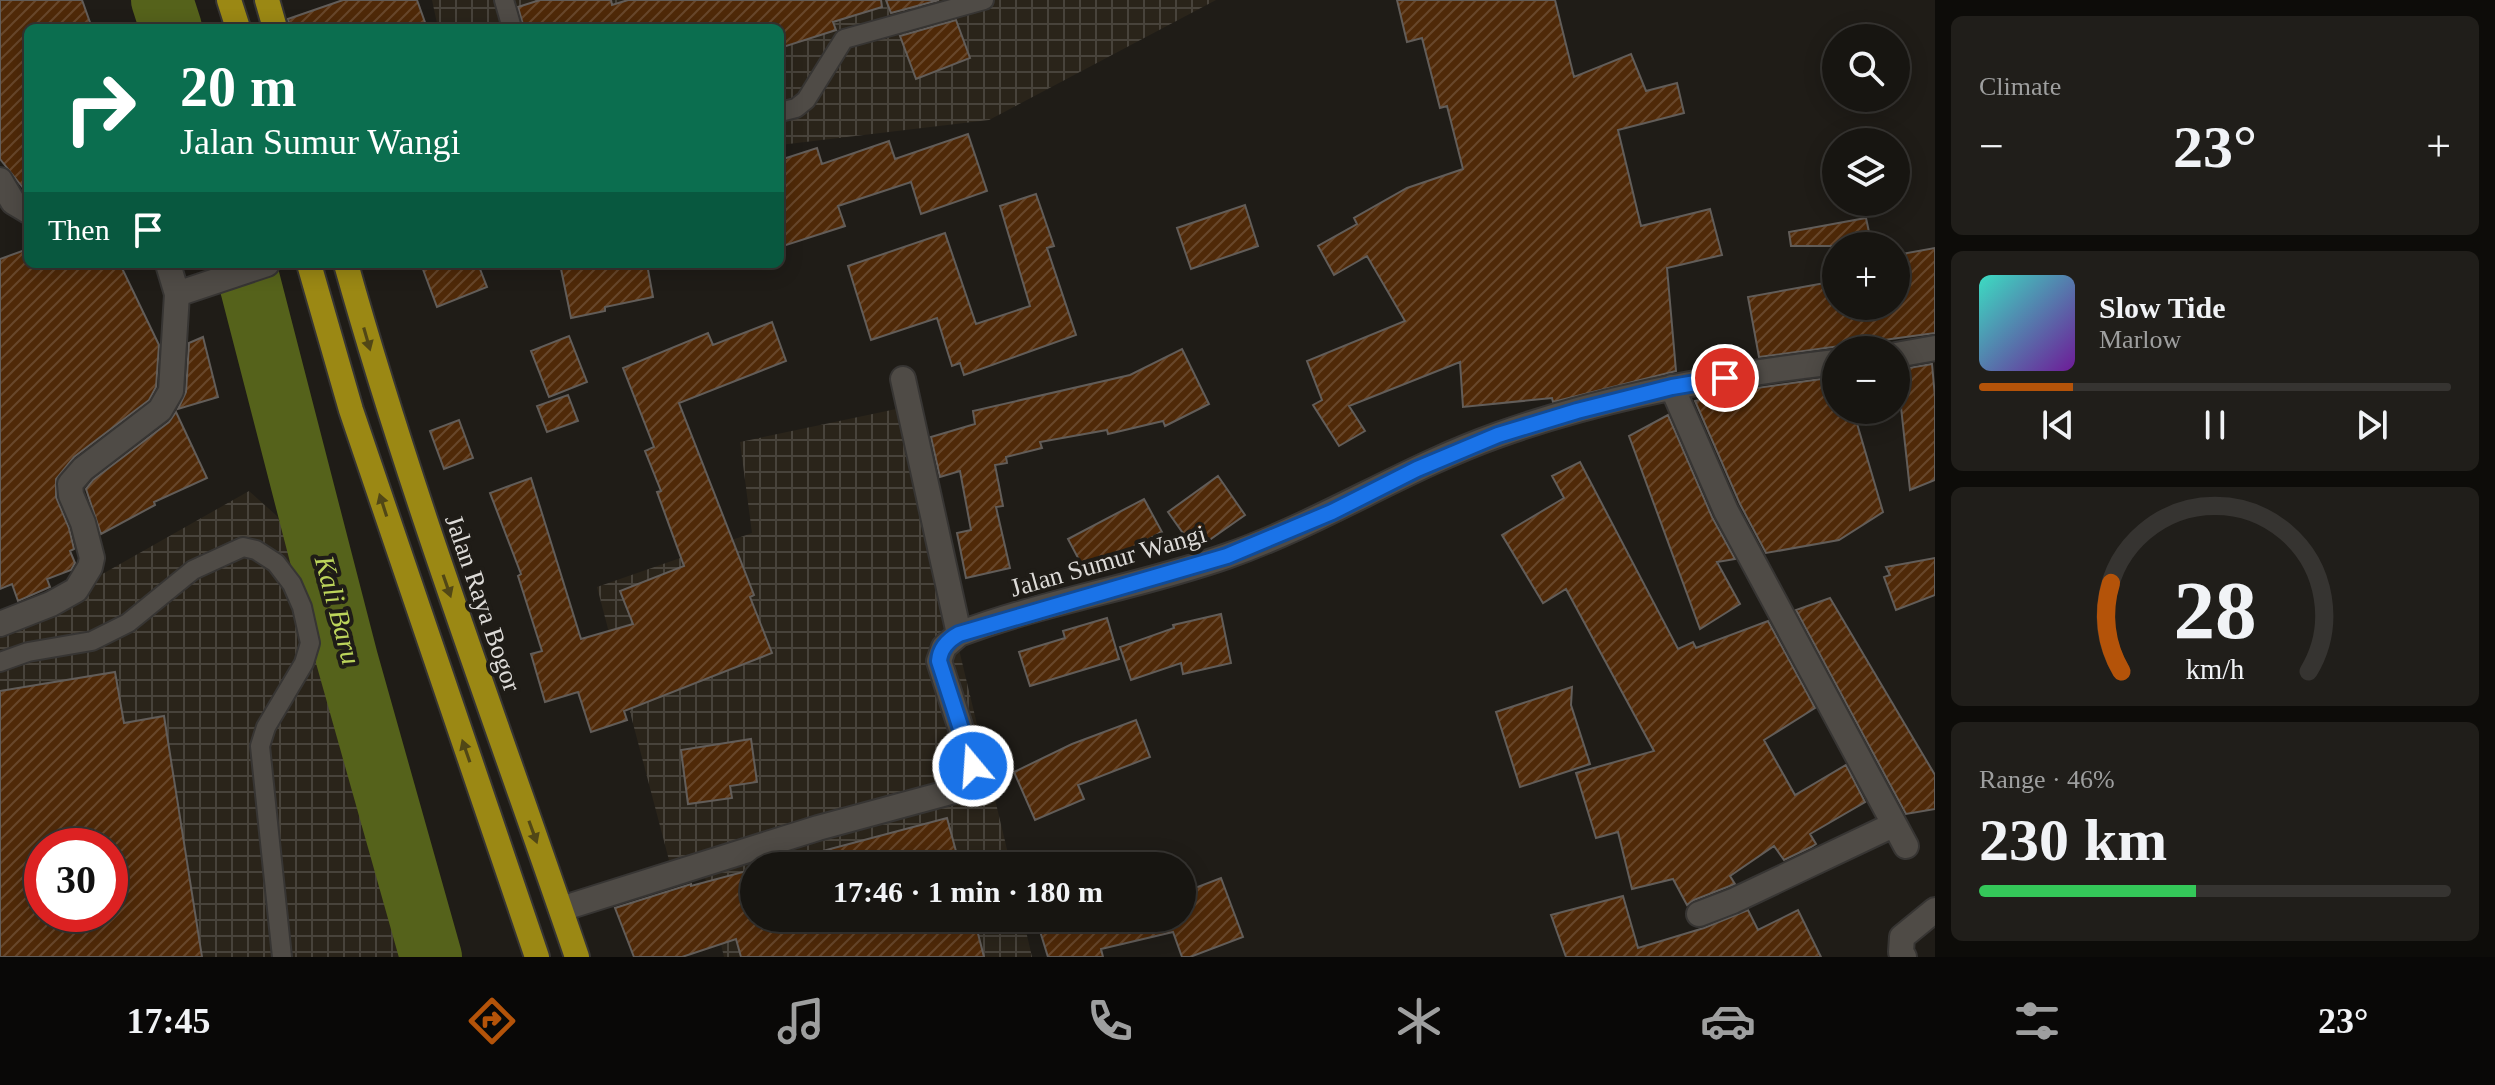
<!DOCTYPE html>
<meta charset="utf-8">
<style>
body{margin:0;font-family:Georgia,serif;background:#201e1a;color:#f1f3f6;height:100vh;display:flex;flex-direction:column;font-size:30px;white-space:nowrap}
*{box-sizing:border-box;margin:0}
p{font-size:26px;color:#9e9f9f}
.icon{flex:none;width:44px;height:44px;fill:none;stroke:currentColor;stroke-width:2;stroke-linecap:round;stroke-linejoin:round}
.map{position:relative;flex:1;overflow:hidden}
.drawer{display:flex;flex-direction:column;gap:16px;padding:16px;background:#0d0c09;width:560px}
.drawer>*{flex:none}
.top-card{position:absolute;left:24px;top:24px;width:760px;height:244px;border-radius:12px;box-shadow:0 4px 20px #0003,0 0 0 2px #363431;background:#0b6e4f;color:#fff;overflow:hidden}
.controls{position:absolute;left:1822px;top:24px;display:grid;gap:16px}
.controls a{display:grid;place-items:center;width:88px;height:88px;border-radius:50%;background:#171511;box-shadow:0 4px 20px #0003,0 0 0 2px #363431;font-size:40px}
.speed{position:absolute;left:24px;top:828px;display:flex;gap:16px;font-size:40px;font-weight:700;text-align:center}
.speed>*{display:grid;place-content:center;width:104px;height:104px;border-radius:50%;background:#171511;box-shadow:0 4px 20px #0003,0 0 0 2px #363431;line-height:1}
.speed .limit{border:12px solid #d22;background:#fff;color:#111}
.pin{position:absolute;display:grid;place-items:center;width:68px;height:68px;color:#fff;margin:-34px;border:4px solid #fff;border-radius:50%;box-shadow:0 2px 8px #0007}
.me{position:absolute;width:88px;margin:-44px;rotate:342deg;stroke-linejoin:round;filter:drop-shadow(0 0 6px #0008)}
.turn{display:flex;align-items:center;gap:28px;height:168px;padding:0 24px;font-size:36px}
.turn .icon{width:104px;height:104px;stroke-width:2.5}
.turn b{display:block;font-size:56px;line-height:68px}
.then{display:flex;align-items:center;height:76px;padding:0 24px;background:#0003;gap:16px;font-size:30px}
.big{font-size:60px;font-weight:700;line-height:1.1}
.drawer .widget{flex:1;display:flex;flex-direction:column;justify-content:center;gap:12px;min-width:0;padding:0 28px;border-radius:12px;background:#201e1a}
.drawer .dial{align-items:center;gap:0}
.dial svg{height:208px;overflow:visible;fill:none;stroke:#363431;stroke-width:7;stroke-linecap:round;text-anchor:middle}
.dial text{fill:#f1f3f6;stroke:none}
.song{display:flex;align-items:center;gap:24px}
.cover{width:96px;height:96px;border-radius:12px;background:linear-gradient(135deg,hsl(170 70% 55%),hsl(280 70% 35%))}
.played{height:8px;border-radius:4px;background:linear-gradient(90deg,#b45309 20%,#363431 20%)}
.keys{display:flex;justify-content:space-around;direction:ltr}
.heat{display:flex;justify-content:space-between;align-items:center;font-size:44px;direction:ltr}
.charge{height:12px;border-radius:6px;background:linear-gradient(90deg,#34c759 46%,#363431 0)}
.trip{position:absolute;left:740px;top:852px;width:456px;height:80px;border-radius:40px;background:#171511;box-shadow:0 4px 20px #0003,0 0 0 2px #363431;font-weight:700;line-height:80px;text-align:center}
.dock{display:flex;height:128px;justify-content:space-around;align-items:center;background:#090807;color:#9e9f9f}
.dock .icon{width:56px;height:56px}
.dock .active{color:#b45309}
.dock b{font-size:36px;color:#f1f3f6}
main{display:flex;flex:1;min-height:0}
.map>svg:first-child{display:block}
.industrial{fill:url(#industrial-grid);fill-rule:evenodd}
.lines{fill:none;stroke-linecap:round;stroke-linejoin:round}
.river{stroke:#55621b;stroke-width:62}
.building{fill:url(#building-hatch);stroke:#625d59;stroke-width:2;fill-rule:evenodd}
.service-casing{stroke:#373533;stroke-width:22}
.minor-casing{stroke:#373533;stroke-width:28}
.trunk-casing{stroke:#373533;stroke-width:28}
.service{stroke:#4f4b46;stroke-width:18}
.minor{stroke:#4f4b46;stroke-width:24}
.trunk{stroke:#9b8814;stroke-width:24}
.oneway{fill:#514716}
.route-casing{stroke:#114b97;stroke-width:20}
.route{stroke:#1a73e8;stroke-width:14}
.labels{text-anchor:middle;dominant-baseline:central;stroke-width:8;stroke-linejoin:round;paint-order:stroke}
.street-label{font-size:26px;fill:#dddbd8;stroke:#1f1c17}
.water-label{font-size:28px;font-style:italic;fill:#bcd45b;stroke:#1f1c17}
</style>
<main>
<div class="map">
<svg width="1935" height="957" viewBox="0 0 1935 957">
<defs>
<pattern id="industrial-grid" width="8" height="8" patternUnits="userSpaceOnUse" patternTransform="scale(2)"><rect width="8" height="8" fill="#2a241a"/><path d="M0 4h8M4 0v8" fill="none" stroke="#48433b"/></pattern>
<pattern id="building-hatch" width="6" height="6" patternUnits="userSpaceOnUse" patternTransform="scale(2)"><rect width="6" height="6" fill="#4f2908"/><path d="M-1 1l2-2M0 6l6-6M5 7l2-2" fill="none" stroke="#68472b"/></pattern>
</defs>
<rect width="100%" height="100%" fill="#1f1c17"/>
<path class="industrial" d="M432,0H1216L989,120L780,145V28H438Z
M901,408L1011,866H754V918H1023L1032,957H724L704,874L674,879L597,587L752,533L740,442Z
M249,491L277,516L316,596L402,957H0V632ZM42,846H110V914H42Z"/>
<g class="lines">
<path class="river" d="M162,0L171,28
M245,264L347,659L431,957"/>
</g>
<path class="building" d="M0,0H82L92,28H28V194L0,159Z
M343,0H417L427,28H290L288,19Z
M540,0H611L612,5L628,0H881L882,7L833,22L836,30L780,48V28H560L559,23L543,28H524L518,7Z
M886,0H939L891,13Z
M1397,0H1555L1574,77L1631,54L1646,91L1677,83L1684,113L1618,130L1641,226L1710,209L1722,255L1667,268L1676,371L1553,402L1552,398L1463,407L1460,362L1349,406L1365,431L1339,446L1313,405L1322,400L1307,361L1405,321L1367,256L1334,275L1318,246L1357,224L1354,218L1407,188L1463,169L1447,106L1440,108L1422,38L1407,42Z
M956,20L970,58L916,79L900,36Z
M968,134L987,191L921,214L911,182L838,206L845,226L780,247V160L817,148L822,164L889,141L895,159Z
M1036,194L1054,246L1047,248L1076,335L964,375L960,363L952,366L937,318L871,340L848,266L945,233L976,324L1030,306L1000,206Z
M1245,205L1258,246L1191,269L1177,228Z
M1866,218L1872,246H1791L1789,232Z
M1935,248V333L1759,357L1748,297L1836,281V306H1896V255Z
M28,249V264H120L159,345L156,387L149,400L74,457L56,479V497L69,528L74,549L70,551L75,563L71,570L47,579L50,587L18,601L12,584L0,589V259Z
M421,264H478L487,287L437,307Z
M560,264H647L653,297L605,307V311L571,318Z
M772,322L786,361L679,403L754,595L750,597L772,653L624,711L627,720L591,732L578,692L545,702L531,654L542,651L518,576L521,574L490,493L531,478L581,639L633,624L620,591L684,566L657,492L661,491L645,451L654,447L623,368L708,333L713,345Z
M569,336L587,382L549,397L531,351Z
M203,337L218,397L178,409L186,392L189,343Z
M1182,349L1209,404L1165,426L1163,421L1108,434L1107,430L1040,442L1042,448L1006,457L1007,463L995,465L1003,506L996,507L1010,568L966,578L957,533L971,530L960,471L940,477L931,437L975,424L973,411L1130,375Z
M1932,364L1935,397V480L1910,490L1897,370Z
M1836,377V410H1853L1883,512L1839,540L1766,553L1740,504L1695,401L1736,393L1735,391Z
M568,395L578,421L547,432L537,406Z
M176,412L207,478L154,502L155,505L101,534L86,489L93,480L169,422Z
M1668,415L1712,517L1735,559L1717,562L1740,604L1700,629L1629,436Z
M459,420L473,458L444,469L430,431Z
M1580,462L1678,649L1693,642L1696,648L1768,621L1815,708L1764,740L1795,795L1846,765L1865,802L1810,834L1816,844L1811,847L1784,860L1774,846L1730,876L1735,884L1694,900L1687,905L1673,879L1632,889L1618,832L1596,838L1576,773L1654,751L1566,589L1543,603L1502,535L1564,498L1552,476Z
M1218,476L1245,515L1195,550L1168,512Z
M1144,499L1162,532L1086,573L1068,539Z
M1935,558V595L1896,610L1884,577L1890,575L1886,567Z
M1830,598L1935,775V809L1906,814L1796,610Z
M1221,614L1231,663L1183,674L1181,663L1131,680L1120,647L1174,628L1173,625Z
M1107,618L1119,659L1030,686L1019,652L1065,638L1063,631Z
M115,672L124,723L164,716L202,957H0V691ZM42,846H110V914H42Z
M1572,687L1571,705L1590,764L1520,787L1496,712Z
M1136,720L1150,757L1078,785L1084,799L1035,820L1014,772L1072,744Z
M751,739L757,782L730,786L732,798L688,804L681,750Z
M947,818L960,866H801L800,857Z
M754,869V918H974L984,957H741L736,939L682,957H634L615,908L691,884V886Z
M1221,878L1243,937L1190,957H1182L1173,932L1101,949L1103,957H1048L1036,918H1182V893Z
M1623,896L1638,948L1704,928L1748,910L1758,930L1798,910L1821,957H1566L1551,915Z"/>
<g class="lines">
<g class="service-casing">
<path id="service" d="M504,0L512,28
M780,112L796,108L806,100L844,39L984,0
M0,662L28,652L92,641L128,623L193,570L243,547L256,550L276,563L292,584L302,607L310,643L304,663L266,727L260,746L282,957"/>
</g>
<g class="minor-casing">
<path id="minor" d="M0,180L13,202L28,211
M177,294L267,264
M1896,355L1935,348
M903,379L959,634
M1672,387L1726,511L1906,846
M0,624L51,604L76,590L90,567L92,558L83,523L71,495L70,484L83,469L160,410L171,391L177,294L168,264
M561,909L818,828L969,787L975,775L973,766L939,661L944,647L959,634C1046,601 1139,587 1227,556C1321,523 1405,468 1498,435C1607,396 1722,375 1836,362
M1699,914L1733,901L1893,825
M1904,957L1901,952L1902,937L1935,910"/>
</g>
<g class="trunk-casing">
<path id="trunk" d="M229,0L238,28
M267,0L275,28
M309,264L351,410L537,957
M346,264C412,499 498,726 577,957"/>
</g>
<use href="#service" class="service"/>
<use href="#minor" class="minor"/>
<use href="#trunk" class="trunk"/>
</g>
<defs><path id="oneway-solid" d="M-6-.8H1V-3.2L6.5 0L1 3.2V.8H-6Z" transform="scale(2)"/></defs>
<g class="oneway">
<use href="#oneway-solid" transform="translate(367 339) rotate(74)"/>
<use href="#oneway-solid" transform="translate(383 505) rotate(-108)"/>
<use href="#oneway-solid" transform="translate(447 586) rotate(71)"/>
<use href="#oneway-solid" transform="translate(466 751) rotate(-109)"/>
<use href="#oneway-solid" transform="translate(533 832) rotate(70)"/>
</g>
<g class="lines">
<g class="route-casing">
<path id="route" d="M973,766L939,661C940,648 948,640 959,634L1227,556L1332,512L1417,469L1498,435L1577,411L1672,387L1725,378"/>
</g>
<use href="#route" class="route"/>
</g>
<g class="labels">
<g class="street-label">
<text transform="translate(1108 561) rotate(-16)">Jalan Sumur Wangi</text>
<text transform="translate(483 603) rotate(71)">Jalan Raya Bogor</text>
</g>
<g class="water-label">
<text transform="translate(338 610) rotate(75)">Kali Baru</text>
</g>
</g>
</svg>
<div class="controls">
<a><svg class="icon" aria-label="search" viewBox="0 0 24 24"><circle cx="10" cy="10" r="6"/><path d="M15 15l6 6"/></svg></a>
<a><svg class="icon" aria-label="layers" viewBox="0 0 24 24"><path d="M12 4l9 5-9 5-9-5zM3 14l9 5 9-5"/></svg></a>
<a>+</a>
<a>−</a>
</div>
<div class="speed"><div class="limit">30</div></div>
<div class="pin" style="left:1725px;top:378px;background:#d93025"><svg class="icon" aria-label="arrive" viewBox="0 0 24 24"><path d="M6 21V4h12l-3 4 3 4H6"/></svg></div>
<svg class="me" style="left:973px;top:766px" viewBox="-20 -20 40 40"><circle r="17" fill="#1a73e8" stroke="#fff" stroke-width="3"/><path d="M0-11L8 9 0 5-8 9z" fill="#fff"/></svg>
<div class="trip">17:46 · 1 min · 180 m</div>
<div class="top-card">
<div class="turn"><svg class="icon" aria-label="right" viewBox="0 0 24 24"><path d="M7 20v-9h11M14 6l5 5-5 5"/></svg><div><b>20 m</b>Jalan Sumur Wangi</div></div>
<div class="then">Then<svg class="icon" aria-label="arrive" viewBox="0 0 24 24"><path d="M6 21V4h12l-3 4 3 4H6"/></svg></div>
</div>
</div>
<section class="drawer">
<div class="widget"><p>Climate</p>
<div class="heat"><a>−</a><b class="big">23°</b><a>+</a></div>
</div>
<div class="widget">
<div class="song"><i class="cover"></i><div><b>Slow Tide</b><p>Marlow</p></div></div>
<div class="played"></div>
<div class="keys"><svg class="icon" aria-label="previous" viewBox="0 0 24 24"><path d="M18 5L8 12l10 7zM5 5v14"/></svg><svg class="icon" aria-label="pause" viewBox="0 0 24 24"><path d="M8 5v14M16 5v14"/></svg><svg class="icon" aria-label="next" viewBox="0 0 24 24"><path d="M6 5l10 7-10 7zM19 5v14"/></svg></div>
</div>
<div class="widget dial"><svg viewBox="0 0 100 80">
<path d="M14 69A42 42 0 1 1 86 69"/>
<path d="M14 69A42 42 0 0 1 10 35" stroke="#b45309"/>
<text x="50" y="56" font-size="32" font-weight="700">28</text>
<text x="50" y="72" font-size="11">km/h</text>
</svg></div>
<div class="widget"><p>Range · 46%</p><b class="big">230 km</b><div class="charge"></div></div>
</section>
</main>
<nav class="dock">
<b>17:45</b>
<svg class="icon active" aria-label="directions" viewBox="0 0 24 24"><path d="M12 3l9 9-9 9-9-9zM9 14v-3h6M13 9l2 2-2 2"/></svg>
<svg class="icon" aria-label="music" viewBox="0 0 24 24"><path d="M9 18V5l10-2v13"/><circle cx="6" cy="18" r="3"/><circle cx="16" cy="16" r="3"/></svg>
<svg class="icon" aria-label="phone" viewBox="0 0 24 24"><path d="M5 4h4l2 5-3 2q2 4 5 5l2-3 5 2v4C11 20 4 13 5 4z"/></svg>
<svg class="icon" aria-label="climate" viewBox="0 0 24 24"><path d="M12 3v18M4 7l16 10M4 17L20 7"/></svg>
<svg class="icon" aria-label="car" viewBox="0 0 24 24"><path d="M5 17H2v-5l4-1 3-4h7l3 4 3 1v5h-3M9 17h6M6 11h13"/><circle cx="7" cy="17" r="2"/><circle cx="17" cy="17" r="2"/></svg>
<svg class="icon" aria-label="filters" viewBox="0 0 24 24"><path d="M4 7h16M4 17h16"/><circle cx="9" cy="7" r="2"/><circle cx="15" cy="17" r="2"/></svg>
<b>23°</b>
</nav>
